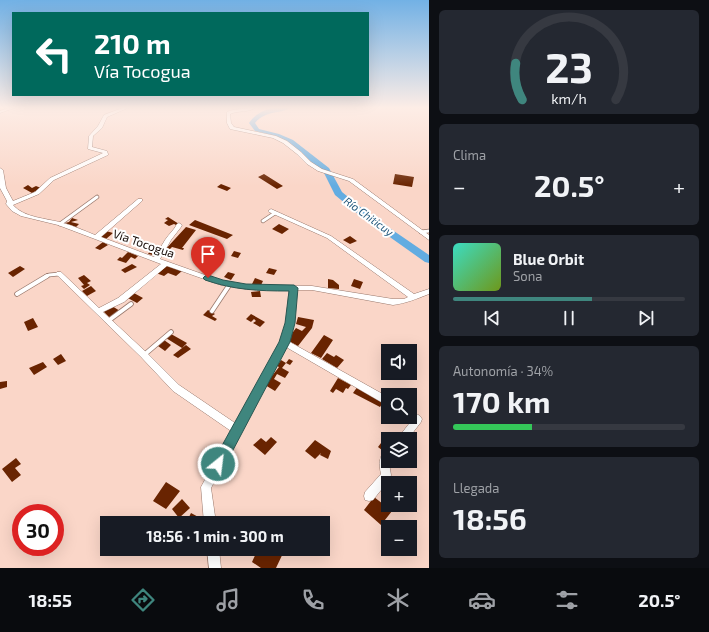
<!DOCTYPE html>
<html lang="es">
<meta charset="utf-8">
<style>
body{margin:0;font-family:"Exo 2",sans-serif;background:#242831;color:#f1f3f6;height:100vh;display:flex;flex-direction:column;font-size:15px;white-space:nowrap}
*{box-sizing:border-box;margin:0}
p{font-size:13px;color:#9ea1a6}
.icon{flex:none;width:22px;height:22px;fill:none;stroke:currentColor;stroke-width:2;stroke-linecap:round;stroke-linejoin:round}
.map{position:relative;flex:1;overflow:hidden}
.drawer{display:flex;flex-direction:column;gap:10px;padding:10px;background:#0d0f14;width:280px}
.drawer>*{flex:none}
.banner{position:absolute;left:12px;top:12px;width:357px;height:84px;border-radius:0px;box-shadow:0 4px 16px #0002;background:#00695c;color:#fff;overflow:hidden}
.fabs{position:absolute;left:381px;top:344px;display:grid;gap:8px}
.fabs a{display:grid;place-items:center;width:36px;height:36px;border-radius:0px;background:#171b24;box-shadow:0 4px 16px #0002;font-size:20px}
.speed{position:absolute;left:12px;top:504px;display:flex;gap:8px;font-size:20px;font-weight:700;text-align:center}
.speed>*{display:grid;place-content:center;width:52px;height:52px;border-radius:50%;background:#171b24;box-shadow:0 4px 16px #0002;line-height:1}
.speed .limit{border:6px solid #d22;background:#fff;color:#111}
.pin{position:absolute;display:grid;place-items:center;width:34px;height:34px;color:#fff;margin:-41px -17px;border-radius:50% 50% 50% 0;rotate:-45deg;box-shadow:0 0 4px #0007}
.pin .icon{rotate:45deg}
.me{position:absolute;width:44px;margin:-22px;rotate:29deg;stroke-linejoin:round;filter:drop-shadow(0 0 3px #0008)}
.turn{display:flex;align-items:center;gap:14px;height:84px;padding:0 16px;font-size:18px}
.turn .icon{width:52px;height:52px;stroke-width:2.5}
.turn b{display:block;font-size:28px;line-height:34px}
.big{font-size:30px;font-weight:700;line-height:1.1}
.drawer .widget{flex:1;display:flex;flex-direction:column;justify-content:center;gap:6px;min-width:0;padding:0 14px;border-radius:6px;background:#242831}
.drawer .dial{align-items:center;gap:0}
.dial svg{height:104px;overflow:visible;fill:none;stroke:#363941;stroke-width:7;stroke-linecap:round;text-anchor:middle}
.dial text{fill:#f1f3f6;stroke:none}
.song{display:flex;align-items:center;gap:12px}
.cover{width:48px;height:48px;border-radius:6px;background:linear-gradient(135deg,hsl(170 70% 55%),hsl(80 70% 35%))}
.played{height:4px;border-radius:2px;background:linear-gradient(90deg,#3f867e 60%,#363941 60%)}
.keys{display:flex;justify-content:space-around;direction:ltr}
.heat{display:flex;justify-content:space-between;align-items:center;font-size:22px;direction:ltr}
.charge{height:6px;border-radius:3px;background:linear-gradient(90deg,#34c759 34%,#363941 0)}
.trip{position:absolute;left:100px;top:516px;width:230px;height:40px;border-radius:0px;background:#171b24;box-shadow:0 4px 16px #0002;font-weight:700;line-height:40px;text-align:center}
.tab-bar{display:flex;height:64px;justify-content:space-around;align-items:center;background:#090b0e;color:#9ea1a6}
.tab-bar .icon{width:28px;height:28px}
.tab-bar .selected{color:#3f867e}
.tab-bar b{font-size:18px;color:#f1f3f6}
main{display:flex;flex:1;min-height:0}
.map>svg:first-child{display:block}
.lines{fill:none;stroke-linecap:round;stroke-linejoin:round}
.river{fill:#62ace1;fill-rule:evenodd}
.building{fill:#692401}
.lane-far1-casing{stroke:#99786c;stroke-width:4.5}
.lane-casing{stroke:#99786c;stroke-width:5.5}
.street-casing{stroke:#99786c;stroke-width:1}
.lane-far1{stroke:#fff;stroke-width:3}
.lane{stroke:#fff;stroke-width:4}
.street{fill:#fff;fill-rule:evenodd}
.route{fill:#3f867e;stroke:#295752}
.labels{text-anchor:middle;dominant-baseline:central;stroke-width:4;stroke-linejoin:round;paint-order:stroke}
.far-water-label{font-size:11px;font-style:italic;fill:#22587d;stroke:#fff}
.street-label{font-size:12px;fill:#180c08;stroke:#fff}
</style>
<main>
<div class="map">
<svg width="429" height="568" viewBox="0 0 429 568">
<rect width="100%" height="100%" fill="#fad6c8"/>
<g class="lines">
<path class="river" d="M279,107H291C280,115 267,109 255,123L259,129L279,134L293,140L329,168L342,192L369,214L429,255V263L425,262L363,218L335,195L323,171L287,144L275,136L255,131L249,123C257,112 266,109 279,107Z"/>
</g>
<path class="building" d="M264,174L283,186L277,189L258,177Z
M395,174L414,177L412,187L393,184Z
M221,184L231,188L227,191L217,187Z
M28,185L32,188L36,186L41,188L32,193L23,188Z
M168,217L179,224L176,225L174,224L169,226L164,223L168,220L165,219Z
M72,218L78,220L71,222L79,224L76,227L65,223L69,222Z
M195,220L233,235L227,239L189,225Z
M279,224L289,229L282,234L272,229Z
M186,227L196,230L182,248H184L183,250L172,247L166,253L163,252Z
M106,231L113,233L106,239L99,236Z
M350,236L357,241L350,244L343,240Z
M103,242L108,245L100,250L95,248Z
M153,247L162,249L157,256L148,254Z
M215,250L222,252L218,257L211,255Z
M234,251L241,253L238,258L231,256Z
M128,252L138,256L135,259L131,257L126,263L117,260L120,257L122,258Z
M132,264L137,267L125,273L121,270Z
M166,264L182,271L176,276L168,273L164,276L156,273Z
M20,266L25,269L13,277L8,273Z
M269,268L277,270L274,275L266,273Z
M228,272L235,274L231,280L224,277Z
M84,275L91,281L87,283L90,285L84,289L81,286L84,285L78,278Z
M255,278L263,281L260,287L252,284Z
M328,279L333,280L339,285V289L328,288Z
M354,279L363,282L360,289L351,286Z
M91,286L96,291L87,296L82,291Z
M260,291L261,297H252L251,292Z
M132,292L143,298L137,303L126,297Z
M112,306L120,311L111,319L103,311Z
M208,310L215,314L212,316L217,319L215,321L203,315Z
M251,314L265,322L260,327L253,323L256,321L254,319L251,322L246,319Z
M298,317L314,320L312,328L310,327L312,328L298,346L287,340L296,328L302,331L306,327L296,324Z
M33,318L38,327L28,331L24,322Z
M171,334L187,343L182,348L166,338Z
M324,335L333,340L321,358L311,353Z
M164,340L171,345L165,351L158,346Z
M186,345L191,349L178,358L173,355Z
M327,353L334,357L336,355L344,360L337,368L322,359Z
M61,354L66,361L58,365L53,359Z
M289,359L293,361L290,365L286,363L282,368L289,372L285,378L277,374L274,379L281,383L275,391L265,385L279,367L277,366L281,360L286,363Z
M43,362L47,367L34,375L29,368Z
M338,378L351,385L348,389L346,388L343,393L336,389L333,393L330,391Z
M7,381V387L0,389V382Z
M358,386L384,401L380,407L353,393Z
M271,437L277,442L265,455L253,445L261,438L266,442Z
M315,440L331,451L328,459L320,455L321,453L315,459L305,451Z
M381,443L388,448L387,454L378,447Z
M16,458L21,464L15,468L21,475L12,482L2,469Z
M219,467L226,472L217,481L213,477Z
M166,482L180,491L166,509L153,501Z
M374,497L392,511L381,525L364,510Z
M182,499L190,508L179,518L172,509Z
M191,513L202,519L200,523H186Z
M258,549H285L276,568H261L252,562Z"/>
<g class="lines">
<g class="lane-far1-casing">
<path id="lane-far1" d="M263,221L275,213
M60,224L97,197
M421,232L429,231
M45,277L49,275L59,274"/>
</g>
<g class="lane-casing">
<path id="lane" d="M17,294L47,276
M212,311L230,284
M108,321L131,304
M144,355L171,332"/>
</g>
<g class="street-casing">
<path id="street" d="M12,107H17L0,113V111Z
M125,107H130L107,117L102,128L93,136L92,147L107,151L108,154V155L54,180L39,194L13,205C24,218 46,218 63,223C74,226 85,231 95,235L138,199H142V201L101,237L154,257C159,252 161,246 165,240C169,234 174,230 177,224L179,223L182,225L181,227L171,240L160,259L222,281L246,285L312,286L393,299H404L408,297L327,238L269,212L268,211L271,209L331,236L414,294L429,289V294C416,299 407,303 393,305L312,290H296L294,323L288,341L388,397V406L286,347L211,488L216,523H204L201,487L231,431L173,391L141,357L56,274L57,272H61L99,308L118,298L161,264L58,225L21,216L12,211L6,204L7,201L0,188V168L3,170L6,188L13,201L35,192L50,178L103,153L88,149L89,136L98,126L104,115ZM167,266L221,285L246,289L289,290L286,323L280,342L235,423L179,385L147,353L103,312L124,302Z
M252,107H256C249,113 239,110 230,114L231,123L234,127L276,136L287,141L301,152L311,162L322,169L353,179L429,235V240L349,181L318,171L307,164L297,154L283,143L273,138L230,129L227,123V112C235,108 244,110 252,107Z
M410,410L420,416L422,419L421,422L408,439H397L412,420L407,417H410Z
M388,450V461H390L389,463L391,475L390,479L373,500L369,501L365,500L364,496L365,492L381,474C379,465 378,454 388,450Z
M207,549H219L221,568H209Z"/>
</g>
<use href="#lane-far1" class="lane-far1"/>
<use href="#lane" class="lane"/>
<use href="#street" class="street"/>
</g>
<linearGradient id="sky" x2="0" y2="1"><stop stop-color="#72b1e5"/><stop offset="0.58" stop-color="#fdede6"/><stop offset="1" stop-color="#fdede6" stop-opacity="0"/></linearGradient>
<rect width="429" height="186" fill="url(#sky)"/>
<path class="route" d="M208,275L223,280L246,284L294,285L298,288L295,323L290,342L223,469L218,470L214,469L212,464L214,460L279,342L285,323L289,291C258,291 234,290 205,280L203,278L205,276Z"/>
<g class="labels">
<g class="far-water-label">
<text transform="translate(369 216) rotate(36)">Río Chiticuy</text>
</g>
<g class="street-label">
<text transform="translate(144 243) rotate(19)">Vía Tocogua</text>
</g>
</g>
</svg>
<div class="fabs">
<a><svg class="icon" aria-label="sound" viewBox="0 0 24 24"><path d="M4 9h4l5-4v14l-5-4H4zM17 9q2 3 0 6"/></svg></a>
<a><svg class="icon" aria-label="search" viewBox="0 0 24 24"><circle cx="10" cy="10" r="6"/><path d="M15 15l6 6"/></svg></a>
<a><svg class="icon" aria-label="layers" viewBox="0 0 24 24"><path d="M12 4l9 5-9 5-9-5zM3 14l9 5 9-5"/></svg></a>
<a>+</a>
<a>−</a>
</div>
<div class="speed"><div class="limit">30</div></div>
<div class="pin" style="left:208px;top:278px;background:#d93025"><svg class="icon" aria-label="arrive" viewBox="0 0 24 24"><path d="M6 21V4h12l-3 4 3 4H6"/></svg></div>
<svg class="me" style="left:218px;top:464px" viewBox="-20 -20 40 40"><circle r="17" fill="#3f867e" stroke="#fff" stroke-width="3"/><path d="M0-11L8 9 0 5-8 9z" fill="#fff"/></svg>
<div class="trip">18:56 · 1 min · 300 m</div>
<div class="banner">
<div class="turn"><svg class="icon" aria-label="left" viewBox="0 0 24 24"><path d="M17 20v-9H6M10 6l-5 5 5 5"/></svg><div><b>210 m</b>Vía Tocogua</div></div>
</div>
</div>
<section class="drawer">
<div class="widget dial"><svg viewBox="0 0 100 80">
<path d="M14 69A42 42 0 1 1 86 69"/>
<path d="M14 69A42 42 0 0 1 9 41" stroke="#3f867e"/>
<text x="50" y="56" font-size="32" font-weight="700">23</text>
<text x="50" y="72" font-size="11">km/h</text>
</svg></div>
<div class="widget"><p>Clima</p>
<div class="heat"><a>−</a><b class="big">20.5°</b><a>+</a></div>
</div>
<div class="widget">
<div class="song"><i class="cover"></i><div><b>Blue Orbit</b><p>Sona</p></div></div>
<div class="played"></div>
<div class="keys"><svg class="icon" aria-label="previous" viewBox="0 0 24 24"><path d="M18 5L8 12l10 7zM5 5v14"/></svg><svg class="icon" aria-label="pause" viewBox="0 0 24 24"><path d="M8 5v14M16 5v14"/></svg><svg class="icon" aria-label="next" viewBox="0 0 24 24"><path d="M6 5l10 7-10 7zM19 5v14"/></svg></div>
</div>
<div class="widget"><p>Autonomía · 34%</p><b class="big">170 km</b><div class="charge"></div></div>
<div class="widget"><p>Llegada</p><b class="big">18:56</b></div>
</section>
</main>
<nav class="tab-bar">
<b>18:55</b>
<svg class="icon selected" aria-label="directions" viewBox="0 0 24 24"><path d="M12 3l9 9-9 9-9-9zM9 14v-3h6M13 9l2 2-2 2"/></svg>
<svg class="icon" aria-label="music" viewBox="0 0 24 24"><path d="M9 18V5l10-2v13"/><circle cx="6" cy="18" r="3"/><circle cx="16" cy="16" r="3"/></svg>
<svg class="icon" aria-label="phone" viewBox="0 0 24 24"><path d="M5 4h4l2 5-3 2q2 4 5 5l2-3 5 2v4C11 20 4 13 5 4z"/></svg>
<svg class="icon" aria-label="climate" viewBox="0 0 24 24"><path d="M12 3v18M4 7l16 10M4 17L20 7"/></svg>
<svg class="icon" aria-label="car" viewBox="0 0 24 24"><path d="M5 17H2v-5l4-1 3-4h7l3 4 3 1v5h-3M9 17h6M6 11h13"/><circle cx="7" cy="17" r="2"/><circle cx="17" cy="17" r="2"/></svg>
<svg class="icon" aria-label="filters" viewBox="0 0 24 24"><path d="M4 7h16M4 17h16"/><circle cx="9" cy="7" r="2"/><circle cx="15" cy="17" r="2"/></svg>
<b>20.5°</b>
</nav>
